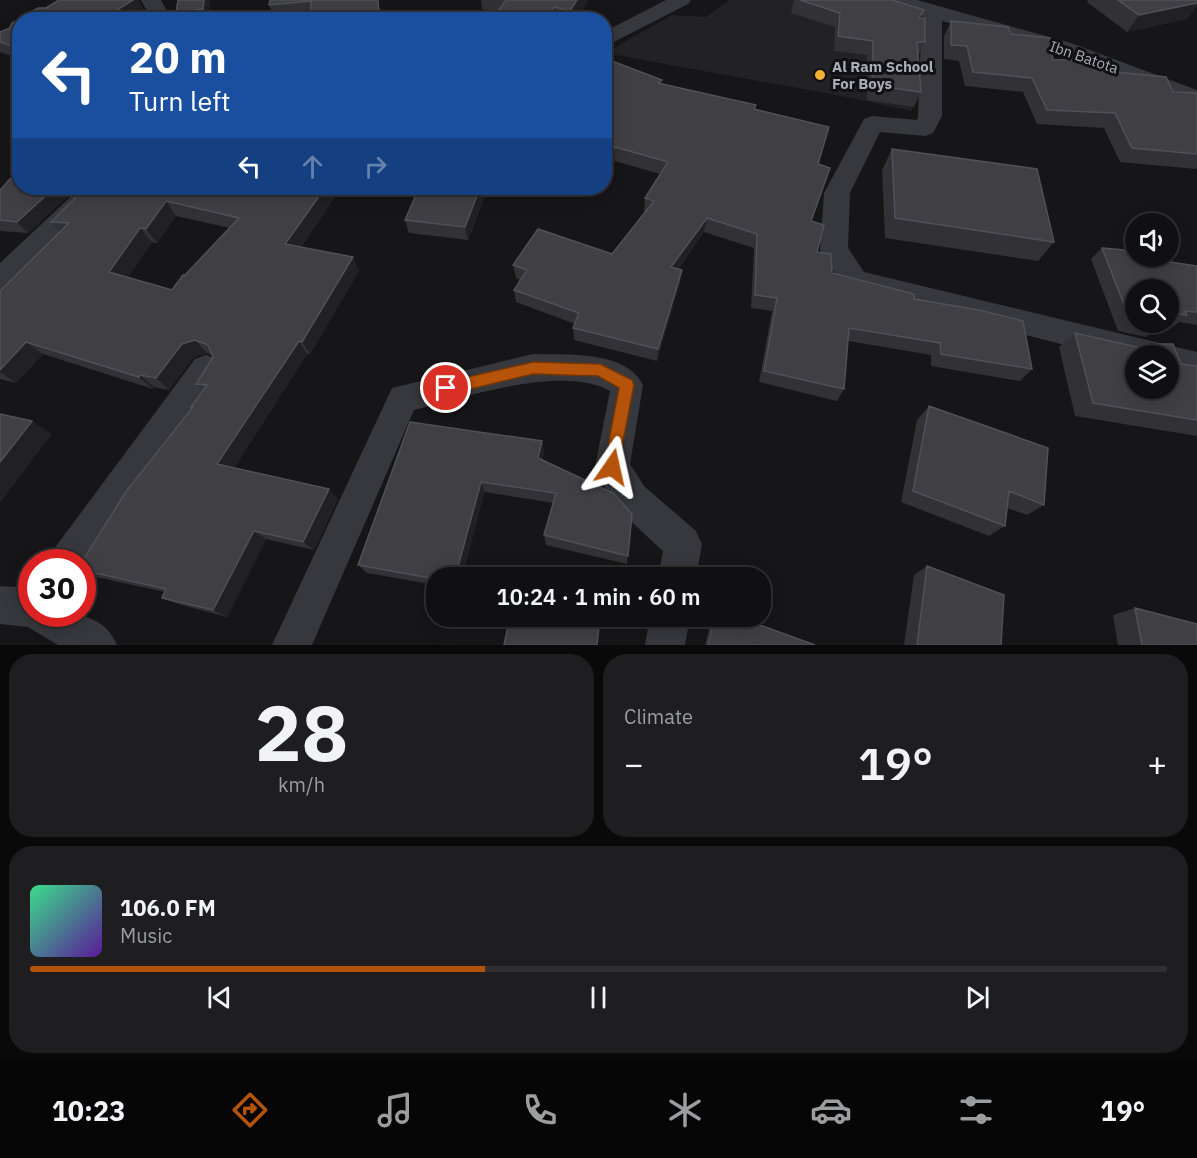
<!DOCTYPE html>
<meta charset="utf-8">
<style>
body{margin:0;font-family:"IBM Plex Sans",sans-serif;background:#1e1e20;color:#f1f3f6;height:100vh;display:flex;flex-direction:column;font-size:22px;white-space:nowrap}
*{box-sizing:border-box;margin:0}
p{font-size:20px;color:#9c9d9f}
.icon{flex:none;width:33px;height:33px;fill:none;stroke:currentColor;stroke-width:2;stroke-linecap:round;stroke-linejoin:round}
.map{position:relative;height:645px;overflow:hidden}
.side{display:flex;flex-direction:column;gap:9px;padding:9px;background:#09090a;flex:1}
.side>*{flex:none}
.guide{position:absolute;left:12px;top:12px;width:600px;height:183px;border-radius:24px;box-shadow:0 3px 15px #0003,0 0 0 2px #303032;background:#1a4fa0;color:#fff;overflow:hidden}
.tools{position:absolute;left:1125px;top:213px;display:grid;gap:12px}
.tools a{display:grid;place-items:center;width:54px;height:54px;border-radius:50%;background:#101012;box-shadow:0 3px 15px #0003,0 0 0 2px #303032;font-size:30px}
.speed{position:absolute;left:18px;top:549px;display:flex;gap:12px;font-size:30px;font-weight:700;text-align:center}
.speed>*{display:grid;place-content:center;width:78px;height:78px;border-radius:50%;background:#101012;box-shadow:0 3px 15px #0003,0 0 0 2px #303032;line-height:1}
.speed .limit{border:9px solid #d22;background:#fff;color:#111}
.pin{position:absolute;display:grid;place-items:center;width:51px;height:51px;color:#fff;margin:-26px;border:3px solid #fff;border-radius:50%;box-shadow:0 2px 6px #0007}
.me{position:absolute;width:66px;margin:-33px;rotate:11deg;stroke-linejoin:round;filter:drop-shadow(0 0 4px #0008)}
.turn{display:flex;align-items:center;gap:21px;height:126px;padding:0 18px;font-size:27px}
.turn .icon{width:78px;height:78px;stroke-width:2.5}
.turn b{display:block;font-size:42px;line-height:51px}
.lanes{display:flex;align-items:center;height:57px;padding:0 18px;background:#0003;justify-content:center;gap:30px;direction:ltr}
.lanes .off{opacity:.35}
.big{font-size:45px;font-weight:600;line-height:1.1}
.side .tile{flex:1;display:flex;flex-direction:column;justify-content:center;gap:9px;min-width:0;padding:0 21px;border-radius:24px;background:#1e1e20}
.side .dial{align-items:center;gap:0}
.dial b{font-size:78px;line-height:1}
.song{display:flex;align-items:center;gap:18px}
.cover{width:72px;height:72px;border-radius:9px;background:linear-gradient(135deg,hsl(150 70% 55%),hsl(270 70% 35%))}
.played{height:6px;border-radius:3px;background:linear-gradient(90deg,#b45309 40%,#303032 40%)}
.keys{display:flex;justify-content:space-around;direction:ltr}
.heat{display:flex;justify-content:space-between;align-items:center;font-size:33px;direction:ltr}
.side .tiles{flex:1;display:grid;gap:9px;grid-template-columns:1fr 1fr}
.tile:last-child{grid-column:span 2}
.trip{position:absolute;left:426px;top:567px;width:345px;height:60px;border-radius:24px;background:#101012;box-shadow:0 3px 15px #0003,0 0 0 2px #303032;font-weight:600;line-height:60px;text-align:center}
.menu{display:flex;height:96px;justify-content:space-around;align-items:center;background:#060607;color:#9c9d9f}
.menu .icon{width:42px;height:42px}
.menu .selected{color:#b45309}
.menu b{font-size:27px;color:#f1f3f6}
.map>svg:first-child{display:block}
.built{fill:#222225}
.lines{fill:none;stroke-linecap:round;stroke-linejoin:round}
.street{fill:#37383d;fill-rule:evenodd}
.wall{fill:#323236;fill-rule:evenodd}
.shaded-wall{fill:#212124}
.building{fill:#3f3f44;stroke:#4f5156;stroke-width:1.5;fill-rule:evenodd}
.route{fill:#b45309;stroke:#753606;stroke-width:1.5}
.poi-dot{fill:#f2b134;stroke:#111113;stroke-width:2}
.labels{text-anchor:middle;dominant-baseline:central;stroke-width:6;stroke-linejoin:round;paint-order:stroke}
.far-street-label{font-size:15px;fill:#a8adb8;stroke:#111113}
.far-poi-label{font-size:15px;font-weight:bold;fill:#a8adb8;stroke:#111113;text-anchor:start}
</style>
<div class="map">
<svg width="1197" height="645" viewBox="0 0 1197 645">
<rect width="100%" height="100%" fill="#161618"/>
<path class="built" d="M729,0H858L917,16L912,111L847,97L605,53L672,15L706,17Z"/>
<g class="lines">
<path class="street" d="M141,0H161L172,20H152Z
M666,0H691L688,4L604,47V32Z
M890,0H917L1071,43L1197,90V105L1055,53L942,21V116L933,133L925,136L880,132L850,193L848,248L864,272L1197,352V378L1168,371V356H1136V363L845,289L820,250L824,193L864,119L872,116L917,120L918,116L922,15L893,4Z
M80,188H108L10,289L0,292V263Z
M533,354C566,355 626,350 643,385L630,464L644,486L696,531L702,544L696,578H658L663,551C632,522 612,507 595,467L610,391C562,364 466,397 414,410L312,645H272L392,388Z
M206,355L217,359L222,369L217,379L82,572V562H48L54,549L195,359Z
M0,586L32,588V614C65,614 102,609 117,645H58L28,627L0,624Z
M650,616H690L685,645H645Z"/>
</g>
<path class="wall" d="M59,0H138L145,12L132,20H20V59L0,52V32L10,28L12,23L38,8H46Z
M270,0H378L381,11L311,13L274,17L269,5Z
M481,0H587V2L576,20H500L499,13L482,9Z
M794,0H892L920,18L925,42L918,56L921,92L914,107L867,100V55L834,51L835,27L791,13Z
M1088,0H1196L1197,1V6L1187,19L1127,32L1087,2Z
M951,21L1011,34L1053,60L1094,70L1173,92L1197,93V169L1120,162L1104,128L1037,124L1023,92L965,86L959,61L944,59V36Z
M604,58L662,80L661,84L755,109L818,164L811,221L817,252L832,273L914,299L1032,369L1020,381L931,366V355L848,341L844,389L837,401L759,382L772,311L751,308L754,248L704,232L678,269L682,270L680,283L657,361L574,340L573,328L575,324L516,302L514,290L520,280L516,278L513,265L612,254L645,212H644L645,198L660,174L615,161L611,167L604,165Z
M892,149L1054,242L1038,261L885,238L882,170Z
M20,188H77L28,233L0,231V190Z
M85,188H341L301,247L359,271L310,354H307L234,468L338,499L314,550L266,539L227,617L178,604L162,598L165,592L96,577L82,571V562L193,408L191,407L203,391L196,384L213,357L212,355L207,353L194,357L169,390L154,387L153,389L43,354L16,383L0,379V291L60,232L51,222ZM176,216L230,228L185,275L172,290L128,277L152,242L157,243Z
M488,188L468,240L409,233L405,220Z
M1102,248L1163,261L1197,266V325L1179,322L1174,326L1158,324L1159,327L1146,337L1118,331L1091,259ZM1136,290H1168V322H1136Z
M1075,333L1149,350L1157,344L1181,364L1197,366V436L1075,416L1059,347Z
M929,406L1044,505L1027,515L1007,508L1005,526L989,536L901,502L917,420Z
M410,422L542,441L544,453L542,460L632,514L627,564L546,545L544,535L554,503L485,492L436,578V585L367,573L358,565Z
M927,566L1001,645H904L914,575Z
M1135,608L1197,645H1118L1113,615Z
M712,616H735L815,645H705Z"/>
<path class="shaded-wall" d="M133,0H138L145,12L132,20H101Z
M204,0H210L209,20H180L176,13Z
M378,0L381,11L382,20H379Z
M577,0H587V2L576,20H570V11Z
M1197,3V6L1187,19L1127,32L1139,15Z
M554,7V20H545V19Z
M615,147V161L611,167L612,152Z
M54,188H77L28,233L17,222Z
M325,188H341L293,258L285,244Z
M480,188H488L468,240L465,227Z
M166,201L176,216L157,243L146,229Z
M707,218L704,232L669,280L671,267Z
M140,228L152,242L122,286L109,272Z
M353,257L359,271L310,354L302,342Z
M682,270L680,283L657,361L658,349Z
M195,340L207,353L194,357L169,390L156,378L182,344Z
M299,341L307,354L230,474L217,464Z
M26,342L43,354L16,383L0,372V370Z
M140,375L154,387L153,389L139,377Z
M32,421L52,434L0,503V462Z
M542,441L544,453L540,469L538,458Z
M481,482L485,492L462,578H455Z
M329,489L338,499L314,550L303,542Z
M254,531L266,539L227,617L213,610Z"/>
<path class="building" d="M59,0H133L101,20H20V49L0,42V32L10,28L12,23L38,8H46Z
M178,0H204L203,9L176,13Z
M270,0H378L379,20H311V1L269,5Z
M506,0H577L570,11L554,7L545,19L499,10Z
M800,0H892L924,10L919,18L925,19V42H917L921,92L872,85L873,41L838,36L840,13Z
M1118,0H1196L1197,3L1139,15Z
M951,21L1008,27L1011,34L1050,38L1053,60L1090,59L1094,70L1166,77L1173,92L1197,93V154L1132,148L1115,113L1047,110L1032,78L973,72L967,46L951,45Z
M604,58L662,80L658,83L756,105L754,109L829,127L818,164L830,168L811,221L824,225L817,252L831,254L832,273L914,294V299L979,310L1023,321L1032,369L941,354L940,343L849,328L844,389L764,371L777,298L755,295L757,234L707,218L671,267L682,270L658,349L573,328L579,313L514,290L527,270L513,265L538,229L612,254L654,201L645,198L668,162L615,147L612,152L604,150Z
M892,149L1037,169L1054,242L895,218Z
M19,169L20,188H54L17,222L0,220V190Z
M85,188H325L285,244L353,257L302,342L299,341L217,464L329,489L303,542L254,531L213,610L162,598L166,589L82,570V562L125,493L193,407H191L207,385L196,384L213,357L208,345L195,340L182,344L156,378L140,375L139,377L26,342L0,370V291L69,223L51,222ZM166,201L239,218L185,275H183L172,290L109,272L140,228L146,229Z
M419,188H480L465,227L405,220Z
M1102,248L1136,251V256H1161L1163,261L1197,266V312L1185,311L1187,315L1168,313V290H1136V321L1130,320Z
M1140,322H1157L1159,327Z
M1075,333L1154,351L1157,344H1173L1181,364L1197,366V420L1093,403ZM1136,356H1168V388H1136Z
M929,406L1048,448L1044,505L1009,491L1005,526L913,491Z
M0,414L32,421L0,462Z
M410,422L542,441L538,458L613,493L632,514L628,556L544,535L556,493L481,482L455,578H436V579L358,565Z
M927,566L1004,595L1001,645H917Z
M1135,608L1197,624V645H1142Z
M510,616H600L597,645H504Z
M715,616H735L815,645H708Z"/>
<path class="route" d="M533,362L600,364L632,380L634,385L617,472L612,474L606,472L604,467L619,388L598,376L533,374L446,395L441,393L439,388L441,384L446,382Z"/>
<circle class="poi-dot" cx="820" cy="75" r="6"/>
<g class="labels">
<g class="far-street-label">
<text transform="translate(1084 57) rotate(19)">Ibn Batota</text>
</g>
<g class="far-poi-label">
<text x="832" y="66">Al Ram School<tspan x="832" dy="17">For Boys</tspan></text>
</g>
</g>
</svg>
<div class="tools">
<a><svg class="icon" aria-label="sound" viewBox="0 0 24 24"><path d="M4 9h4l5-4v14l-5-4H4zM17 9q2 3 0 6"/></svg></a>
<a><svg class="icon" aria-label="search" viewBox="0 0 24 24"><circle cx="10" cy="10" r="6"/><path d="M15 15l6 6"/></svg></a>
<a><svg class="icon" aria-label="layers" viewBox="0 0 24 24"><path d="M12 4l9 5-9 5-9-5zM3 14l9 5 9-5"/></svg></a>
</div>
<div class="speed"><div class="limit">30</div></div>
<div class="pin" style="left:446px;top:388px;background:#d93025"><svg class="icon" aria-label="arrive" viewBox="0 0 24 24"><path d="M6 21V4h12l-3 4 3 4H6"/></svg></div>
<svg class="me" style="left:612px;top:467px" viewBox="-20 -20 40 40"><path d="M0-17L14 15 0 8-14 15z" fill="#b45309" stroke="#fff" stroke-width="4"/></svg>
<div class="trip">10:24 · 1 min · 60 m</div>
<div class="guide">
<div class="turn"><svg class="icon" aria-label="left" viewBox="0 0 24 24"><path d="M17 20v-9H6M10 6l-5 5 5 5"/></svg><div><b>20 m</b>Turn left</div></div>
<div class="lanes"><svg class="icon" aria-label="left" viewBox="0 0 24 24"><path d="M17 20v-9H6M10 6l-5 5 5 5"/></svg><svg class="icon off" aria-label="ahead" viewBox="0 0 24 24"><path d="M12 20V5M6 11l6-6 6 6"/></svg><svg class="icon off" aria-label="right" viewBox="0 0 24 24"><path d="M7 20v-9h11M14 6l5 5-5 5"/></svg></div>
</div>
</div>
<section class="side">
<div class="tiles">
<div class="tile dial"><b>28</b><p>km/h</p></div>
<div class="tile"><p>Climate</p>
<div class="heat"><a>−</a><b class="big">19°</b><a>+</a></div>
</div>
<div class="tile">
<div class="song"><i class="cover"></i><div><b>106.0 FM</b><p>Music</p></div></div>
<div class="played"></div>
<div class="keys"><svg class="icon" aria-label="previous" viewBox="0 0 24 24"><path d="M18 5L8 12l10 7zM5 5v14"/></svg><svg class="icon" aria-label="pause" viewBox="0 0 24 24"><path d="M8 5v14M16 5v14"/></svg><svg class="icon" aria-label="next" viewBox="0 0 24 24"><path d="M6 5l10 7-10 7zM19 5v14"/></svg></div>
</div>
</div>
</section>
<nav class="menu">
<b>10:23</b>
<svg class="icon selected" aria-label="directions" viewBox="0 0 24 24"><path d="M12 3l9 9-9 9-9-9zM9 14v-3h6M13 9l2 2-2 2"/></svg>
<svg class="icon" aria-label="music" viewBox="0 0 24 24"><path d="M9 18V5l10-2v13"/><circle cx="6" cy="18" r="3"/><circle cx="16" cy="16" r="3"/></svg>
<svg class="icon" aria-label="phone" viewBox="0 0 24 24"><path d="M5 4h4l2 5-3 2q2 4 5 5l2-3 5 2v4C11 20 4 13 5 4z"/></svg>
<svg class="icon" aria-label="climate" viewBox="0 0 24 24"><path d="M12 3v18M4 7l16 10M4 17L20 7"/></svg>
<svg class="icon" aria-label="car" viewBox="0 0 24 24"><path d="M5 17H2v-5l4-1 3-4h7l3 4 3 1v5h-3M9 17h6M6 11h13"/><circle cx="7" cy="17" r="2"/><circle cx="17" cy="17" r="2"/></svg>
<svg class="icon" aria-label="filters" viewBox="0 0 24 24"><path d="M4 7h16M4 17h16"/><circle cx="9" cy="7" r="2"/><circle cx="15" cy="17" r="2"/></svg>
<b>19°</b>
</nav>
